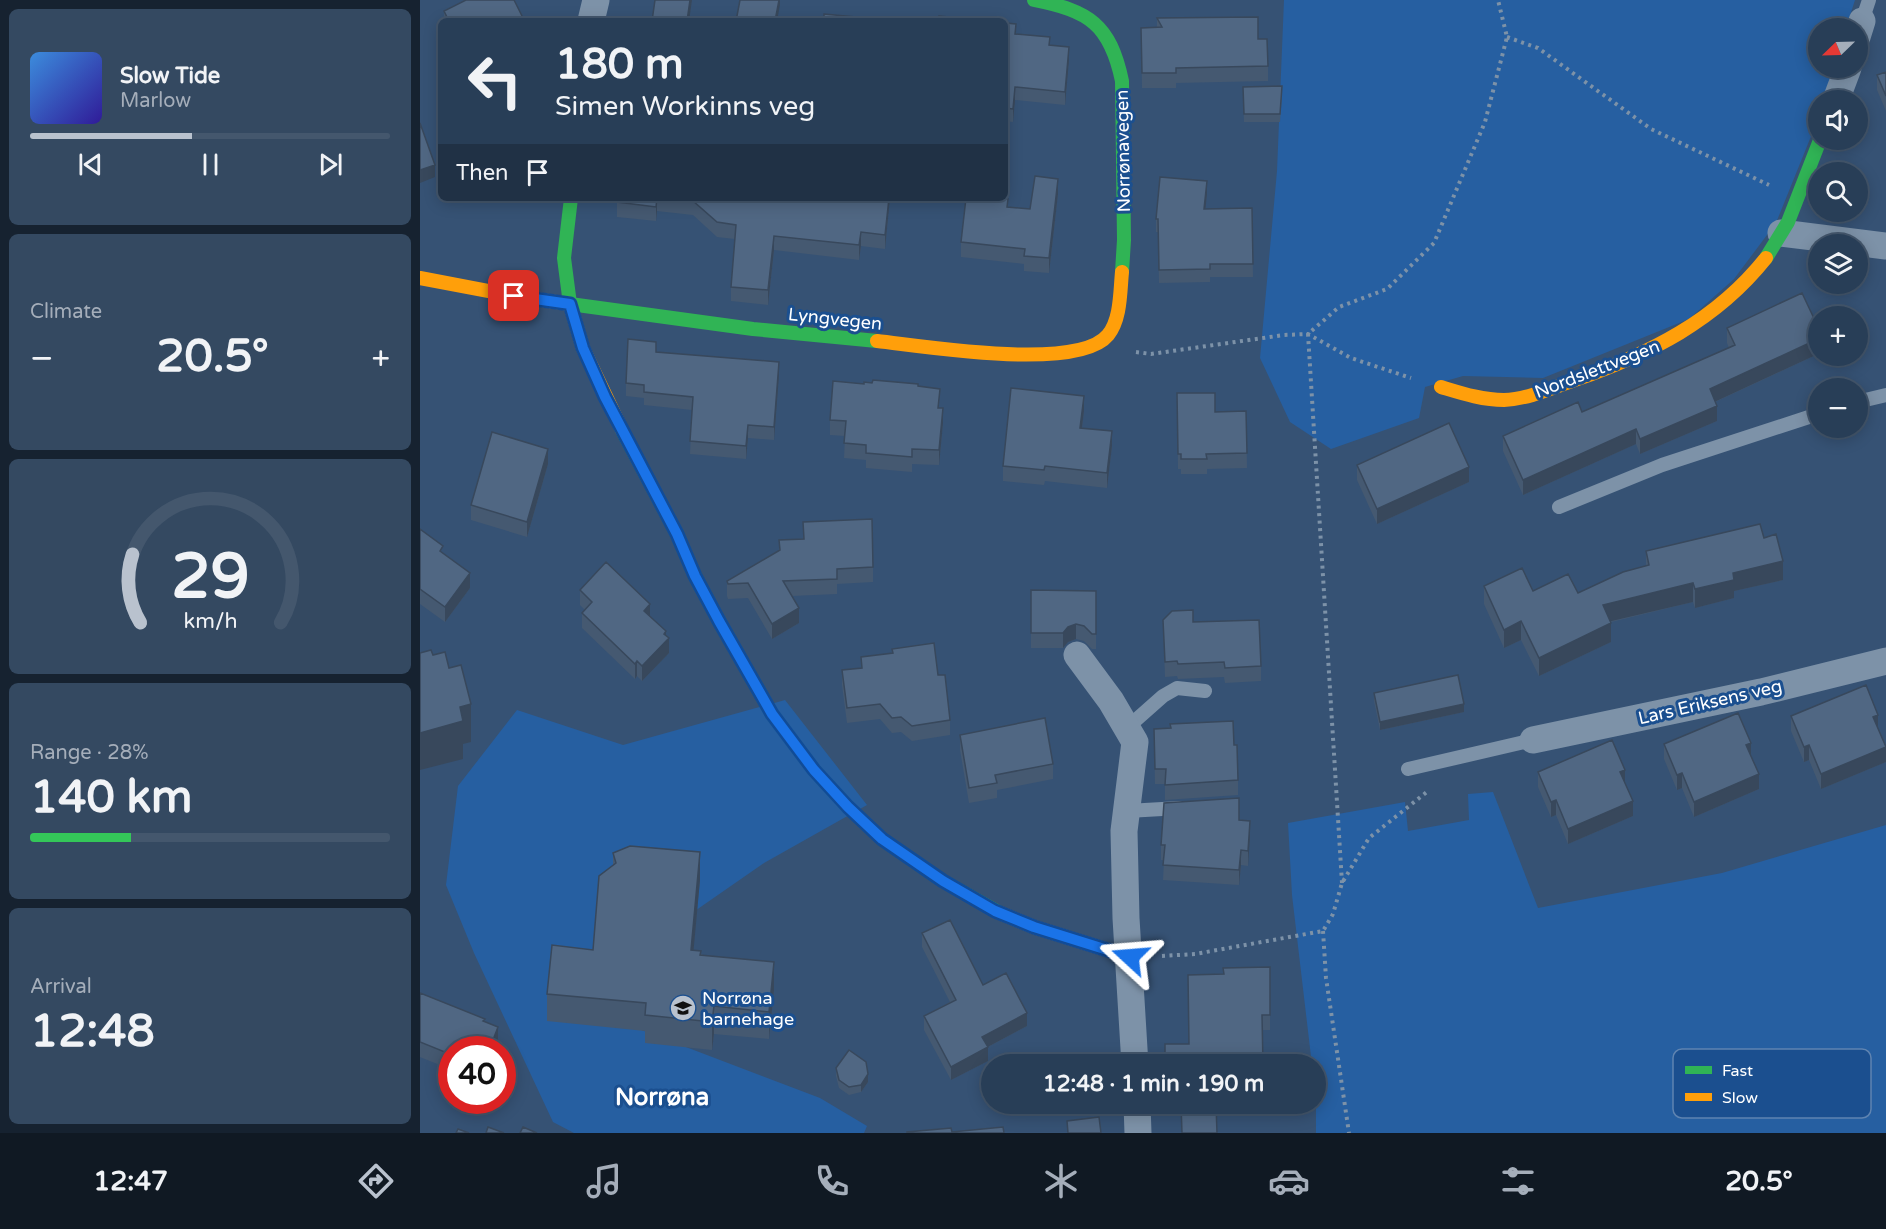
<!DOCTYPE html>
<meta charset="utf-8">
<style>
body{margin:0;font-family:"Varela Round",sans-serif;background:#344961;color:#f1f3f6;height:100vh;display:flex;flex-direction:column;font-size:22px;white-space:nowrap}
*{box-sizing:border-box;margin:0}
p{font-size:20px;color:#a5aeba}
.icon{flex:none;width:33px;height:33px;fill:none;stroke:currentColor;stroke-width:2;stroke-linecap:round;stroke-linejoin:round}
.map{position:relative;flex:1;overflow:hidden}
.drawer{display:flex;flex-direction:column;gap:9px;padding:9px;background:#162230;width:420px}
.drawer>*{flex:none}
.top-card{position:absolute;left:18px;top:18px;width:570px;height:183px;border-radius:9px;box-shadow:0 3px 15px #0003,0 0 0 2px #44576d;background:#283e57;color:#f1f3f6;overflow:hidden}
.needle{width:39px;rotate:247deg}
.fabs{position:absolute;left:1388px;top:18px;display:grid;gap:12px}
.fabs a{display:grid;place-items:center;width:60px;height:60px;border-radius:50%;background:#283e57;box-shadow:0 3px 15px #0003,0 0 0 2px #44576d;font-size:30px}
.speed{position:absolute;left:18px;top:1036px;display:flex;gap:12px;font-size:30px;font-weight:700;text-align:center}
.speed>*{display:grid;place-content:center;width:78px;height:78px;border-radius:50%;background:#283e57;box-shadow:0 3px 15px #0003,0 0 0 2px #44576d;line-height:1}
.speed .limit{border:9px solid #d22;background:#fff;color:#111}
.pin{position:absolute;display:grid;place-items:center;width:51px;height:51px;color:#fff;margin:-26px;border-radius:12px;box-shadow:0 3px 9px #0006}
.me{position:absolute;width:66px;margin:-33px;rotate:289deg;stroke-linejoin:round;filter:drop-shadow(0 0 4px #0008)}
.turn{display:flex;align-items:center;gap:21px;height:126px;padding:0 18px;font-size:27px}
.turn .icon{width:78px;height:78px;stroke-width:2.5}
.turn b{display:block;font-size:42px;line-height:51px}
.then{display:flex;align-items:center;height:57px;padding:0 18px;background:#0003;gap:12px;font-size:22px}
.big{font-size:45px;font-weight:700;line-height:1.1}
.drawer .widget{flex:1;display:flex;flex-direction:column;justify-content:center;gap:9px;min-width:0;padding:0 21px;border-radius:9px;background:#344961}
.drawer .dial{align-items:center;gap:0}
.dial svg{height:156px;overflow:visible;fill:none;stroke:#44576d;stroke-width:7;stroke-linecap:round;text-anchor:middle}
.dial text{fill:#f1f3f6;stroke:none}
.song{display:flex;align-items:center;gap:18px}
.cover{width:72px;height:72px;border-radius:9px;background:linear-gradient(135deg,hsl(210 70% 55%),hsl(250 70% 35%))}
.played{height:6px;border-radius:3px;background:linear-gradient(90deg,#b9c2ce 45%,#44576d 45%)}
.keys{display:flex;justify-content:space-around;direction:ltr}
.heat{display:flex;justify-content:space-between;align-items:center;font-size:33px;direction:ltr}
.charge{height:9px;border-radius:4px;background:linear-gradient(90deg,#34c759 28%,#44576d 0)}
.trip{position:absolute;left:561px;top:1054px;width:345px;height:60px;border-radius:30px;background:#283e57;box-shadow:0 3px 15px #0003,0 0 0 2px #44576d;font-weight:700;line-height:60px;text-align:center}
.tab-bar{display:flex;height:96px;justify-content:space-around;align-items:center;background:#101923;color:#a5aeba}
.tab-bar .icon{width:42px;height:42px}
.tab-bar .on{color:#b9c2ce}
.tab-bar b{font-size:27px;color:#f1f3f6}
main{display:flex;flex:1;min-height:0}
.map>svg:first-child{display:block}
.green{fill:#265fa1}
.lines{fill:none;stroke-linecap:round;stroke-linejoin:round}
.path{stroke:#7d92a8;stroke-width:4;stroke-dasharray:3 4.5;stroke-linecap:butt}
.lane{stroke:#7d92a8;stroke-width:14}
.street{stroke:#7d92a8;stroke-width:27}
.fast{stroke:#30b455;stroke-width:14}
.slow{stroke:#ff9f0a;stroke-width:14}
.wall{fill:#455971}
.shaded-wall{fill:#38485c}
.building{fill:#506783;stroke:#38485c;stroke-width:1.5}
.route-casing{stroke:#114b97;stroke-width:15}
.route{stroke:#1a73e8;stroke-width:10}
.labels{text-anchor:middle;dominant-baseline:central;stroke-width:6;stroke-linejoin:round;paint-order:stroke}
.street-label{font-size:18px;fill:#fff;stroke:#1b4f8f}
.poi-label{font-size:18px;fill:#fff;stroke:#1b4f8f;text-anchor:start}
.district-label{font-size:24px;font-weight:bold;fill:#fff;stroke:#1b4f8f}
.key{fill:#1b4f8f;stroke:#5f84b1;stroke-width:1.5}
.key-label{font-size:16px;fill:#fff}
</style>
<main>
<section class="drawer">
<div class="widget">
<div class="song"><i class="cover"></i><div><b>Slow Tide</b><p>Marlow</p></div></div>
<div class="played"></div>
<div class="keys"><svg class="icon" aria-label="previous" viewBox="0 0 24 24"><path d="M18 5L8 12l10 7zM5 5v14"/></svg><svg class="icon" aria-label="pause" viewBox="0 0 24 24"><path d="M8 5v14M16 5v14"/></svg><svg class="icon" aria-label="next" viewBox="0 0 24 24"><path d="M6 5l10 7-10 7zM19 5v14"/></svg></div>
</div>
<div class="widget"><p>Climate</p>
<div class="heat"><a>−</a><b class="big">20.5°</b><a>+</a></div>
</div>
<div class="widget dial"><svg viewBox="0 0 100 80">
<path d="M14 69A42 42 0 1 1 86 69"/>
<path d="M14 69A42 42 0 0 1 10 34" stroke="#b9c2ce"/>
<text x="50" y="56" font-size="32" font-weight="700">29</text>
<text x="50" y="72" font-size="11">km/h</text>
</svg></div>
<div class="widget"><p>Range · 28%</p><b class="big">140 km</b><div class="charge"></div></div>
<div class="widget"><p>Arrival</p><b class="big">12:48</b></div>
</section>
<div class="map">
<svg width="1466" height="1133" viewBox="0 0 1466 1133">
<rect width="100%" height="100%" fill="#365274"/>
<path class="green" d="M864,0H1435L1426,28H1398V68H1415L1405,100H1398V119L1356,223L1314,279L1269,319L1123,378L1043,376L1005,387L999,418L911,449L870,422L840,358L857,171Z
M365,700L447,805L344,863L246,931L174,1012L400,1098L447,1126L444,1133H154L133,1122L54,953L26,885L38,786L97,710L203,745Z
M1073,792L1118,908L1302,873L1466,825V1133H896V1065H892L872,895L868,823L985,802L988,831L1049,820L1048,794Z"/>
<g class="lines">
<path class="path" d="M1087,37L1118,48L1231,129L1349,185
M716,352L731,354L864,335L888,334L931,358L991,378
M922,883L888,334L919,307L967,289L1014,243L1065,122L1087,37L1078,0
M903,931L906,978L929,1133
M742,956L775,954L903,931L913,914L922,883L949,838L1008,791"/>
<path class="lane" d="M1442,21L1449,0
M1437,402L1466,395
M1139,507L1242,465L1398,414
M708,727L743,696L757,688L785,691
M988,769L1113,740
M707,811L760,808"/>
<path class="street" d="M171,21L176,0
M1437,37L1442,21
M1416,100L1428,68
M1361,233L1466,246
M657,655L691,701L715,742L704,831L706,918L715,1065
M1113,740L1341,692L1466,661
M717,1104L718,1133"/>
<path class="fast" d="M614,0C669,11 690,24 702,81L704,240L702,272
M151,198L144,258L150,304L333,329L457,341
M1346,258L1368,222L1400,140
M202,430L257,534L275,576L299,621L352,714L394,770L428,807L462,839L523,881L580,913"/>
<path class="slow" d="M0,278L94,296L150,304L163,348L202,430
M457,341C504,346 658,372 688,335C701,319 700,292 702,272
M1021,387C1041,393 1062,400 1084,400C1108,399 1132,388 1155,380C1229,354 1296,321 1346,258
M580,913L614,927L710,957"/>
</g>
<path class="wall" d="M24,11L103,21H24Z
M737,18L838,39L848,66V81L756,83V88H722L721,28L737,27Z
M585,23L596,34L630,45L649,60L645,105L595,100L593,122L585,121Z
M1466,72V111L1457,90V75Z
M823,87L862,94L860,122H824Z
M638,194L629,273L604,271V264L541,257V242L588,207L610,209Z
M787,194L785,209L832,208L833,277H790V282L739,283L738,232H736V219Z
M197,198H470L465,249L441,246L439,260L354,250L348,305L311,301V287L315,239L297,237L273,215L237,211L236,221L197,217Z
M1398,327V354L1295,402L1297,421L1220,454L1216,444L1103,495L1083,451V436L1162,412L1309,348L1307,343V328Z
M236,352L359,375L354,440L328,438L326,459L270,454L272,410L224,405V398L206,396V383Z
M444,384L498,386L519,408L523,423L519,465L492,464V472L446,468V460L424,458L425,436L410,435V420Z
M757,393L795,412L826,411L827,468L787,469V474H761V469H758Z
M664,411L662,428L692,446L687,488L625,481L624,485L583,481V466Z
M128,464L107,537L51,520V505Z
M937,465L1049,482L957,524L937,480Z
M383,522L453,567V582L417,584V594L372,596L379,623L352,639L328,598L308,599L307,596V581L359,550V540L383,539Z
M0,529L23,554L50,588L25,622L0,604Z
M1344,538L1363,580L1314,591V598L1275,608L1273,602L1191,622V642L1119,676L1101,640L1084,648L1064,604V586L1113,591L1158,593L1226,566V551Z
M160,590L230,617L246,635L249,653L222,681L217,676L215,679L162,628V613L165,610L160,605Z
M611,590L676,591V649H672L664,641L656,639L648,642L643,648H611Z
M743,620L773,622L841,666V681L805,683L804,677L758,679L757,676L745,677Z
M472,649L518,675L530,720V735L492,741L481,732L472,733L460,719L427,723L422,685V670L441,668V657L472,653Z
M954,693L1044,712L960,730L954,701Z
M1371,716L1458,729L1466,762L1401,789L1389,760L1384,762L1371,731Z
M734,729L814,745L818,780V795L745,800V784H735Z
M540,735L633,764V779L577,790V798L549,803L540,750Z
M1244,744L1331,756L1339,789L1274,817L1262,788L1257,790L1244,759Z
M1118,772L1205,783L1213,816L1148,844L1136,815L1131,817L1118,787Z
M819,820L830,836L828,866L821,865L819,885L743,880L744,860H741V845Z
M193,853L280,880L273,950L354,990L349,1039L294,1034L292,1050L225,1043V1031L127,1021V994L173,950L193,865Z
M502,933L563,985L607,1026L568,1047V1061L531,1080L504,1030V1016L530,1002L502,947Z
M850,967V1030H842L769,1044L803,974Z
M0,993L65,1022L78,1042L75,1050H32V1070L0,1057Z
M416,1068L448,1082L441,1092L429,1095L419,1088L416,1076Z
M745,1104H843V1110L799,1111V1115H797V1133H762L761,1107H745Z"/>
<path class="shaded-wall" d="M270,0H272L269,21H267Z
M359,0H360V5L357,21H355Z
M649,47V60L645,105V92Z
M595,87V100L593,122V109Z
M15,165V177L0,183V170Z
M638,179V194L629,273V258Z
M787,181V194L784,222V209Z
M237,198V211L236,221V207Z
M469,198H470L465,249V235Z
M441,232V246L439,260V245Z
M354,236V250L348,305V290Z
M1398,339V354L1290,404V389Z
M359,362V375L354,440V427Z
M664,396V411L660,443V428Z
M1297,406V421L1220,454V439Z
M523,408V423L519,465V450Z
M328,425V438L326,459V446Z
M1216,429V444L1103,495V480Z
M692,431V446L687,488V473Z
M128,449V464L107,537V522Z
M1049,467V482L957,524V509Z
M1363,561V580L1314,591V598L1275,608V589L1313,573Z
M50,573V588L25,622V607Z
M1273,583V602L1183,623V605Z
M230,604V619L224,611Z
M379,608V623L352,639V624Z
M1101,621V640L1084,648V630Z
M1191,623V642L1119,676V658Z
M656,624V639L648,642L643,648V633L648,627Z
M246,631V641L249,638V653L222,681V666Z
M217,661V676L215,679V664Z
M51,704V742L43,744V759L0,770V733L40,707Z
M1044,704V712L960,730V722Z
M1458,715V730L1453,717Z
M1331,743V758L1326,745Z
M1389,745V760L1384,762V747Z
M1466,747V762L1401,789V774Z
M1205,770V785L1200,772Z
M1262,773V788L1257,790V775Z
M1339,774V789L1274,817V802Z
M1136,800V815L1131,817V802Z
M1213,801V816L1148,844V829Z
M830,821V836L828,866V851Z
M821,850V865L819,885V870Z
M280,852V880L271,978V950Z
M354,962V990L349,1039V1012Z
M294,1006V1034L292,1050V1022Z
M607,1013V1026L562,1050V1037Z
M78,1027V1042L75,1050H69Z
M568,1047V1061L531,1080V1067Z
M448,1074V1082L441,1092V1085Z"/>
<path class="building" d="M46,0H94L103,18L97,21H29L24,11Z
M235,0H270L267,21H232Z
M320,0H359L355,21H316Z
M404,14L446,18L445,21H404Z
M519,16L568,21H519Z
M838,17V39H847L848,66L756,68V73H722L721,28L742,27L737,18Z
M585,23L596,24L595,34L630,37L629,45L649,47L645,92L595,87L593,109L585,108Z
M1466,72V96L1457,75Z
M862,86L860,114H824L823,87Z
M0,123L15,165L0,170Z
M615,176L638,179L629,258L604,256L605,249L541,242L546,198H580L588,199L587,207L610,209Z
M740,177L787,181L784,209L832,208L833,264H790V269L739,270L738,219H736Z
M197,198H237L236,207L197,202Z
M248,198H469L465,235L441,232L439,245L354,236L348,290L311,287L316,225L297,222L273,201Z
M1382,293L1398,327V339L1290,389L1297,406L1220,439L1216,429L1103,480L1083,436L1158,402L1162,412L1315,345L1307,328Z
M208,339L236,342V352L359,362L354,427L328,425L326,446L270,441L273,397L224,392V385L206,383Z
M453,380L498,384V386L520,389L518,408H523L519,450L492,449V457L446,453V445L424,443L426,421L410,420L413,381L444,384V382L452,383Z
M591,388L664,396L660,428L692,431L687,473L625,466L624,470L583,466Z
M757,393H795V412L826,411L827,453L786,454L787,459H761V454H758Z
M1029,423L1049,467L957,509L937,465Z
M72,432L128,449L107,522L51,505Z
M452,519L453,567L417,569V579L363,581L379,608L352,624L328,583L308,584L307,581L360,550L359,540L384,539L383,522Z
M1340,524L1344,538L1356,534L1363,561L1313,573L1314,580L1275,589L1273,583L1183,605L1191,623L1119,658L1101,621L1084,630L1064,586L1102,568L1113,591L1148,574L1158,593L1203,572L1229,565L1226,551Z
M0,529L23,546L20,551L50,573L25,607L0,589Z
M186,562L230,604L224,611L246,631L244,634L249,638L222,666L217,661L215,664L162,613L172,602L160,590Z
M611,590L676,591V634H672L664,626L656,624L648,627L643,633H611Z
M773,610V622L839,620L841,666L805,668L804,662L758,664L757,661L745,662L743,620L752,611Z
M514,643L518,675H525L530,720L492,726L481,717L472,718L460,704L427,708L422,670L442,668L441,657L473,653L472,649Z
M11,650L13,655L25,652L29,668L41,665L51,704L40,707L43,721L0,733V653Z
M1038,675L1044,704L960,722L954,693Z
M1446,685L1458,715L1453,717L1466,747L1401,774L1389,745L1384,747L1371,716Z
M1318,713L1331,743L1326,745L1339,774L1274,802L1262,773L1257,775L1244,744Z
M625,718L633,764L575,775L577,783L549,788L540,735Z
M813,721L814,745H817L818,780L745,785L746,769H735L734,729L751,728L750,724Z
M1192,740L1205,770L1200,772L1213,801L1148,829L1136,800L1131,802L1118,772Z
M819,798V820L830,821L828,851L821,850L819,870L743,865L745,845H741L744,803Z
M210,846L280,852L271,950L281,951L280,955L354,962L349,1012L294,1006L292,1022L225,1015L226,1003L127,994L132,945L173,950L179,876L196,863L193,853Z
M530,920L563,985L586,973L607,1013L562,1037L568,1047L531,1067L504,1016L536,1000L502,933Z
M850,967V1015H842L843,1065H745V1044H769L768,975L804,974L803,968Z
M0,993L65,1019L63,1021L78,1027L69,1050H32V1055L0,1042Z
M429,1050L446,1062L448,1074L441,1085L429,1087L419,1080L416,1068Z
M761,1104H796L797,1133H762Z
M679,1117L681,1133H648L647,1121Z
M68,1127L84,1133H66Z
M103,1127L117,1133H100Z
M583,1127L584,1133H487V1132L531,1128L532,1132Z
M38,1129L49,1133H36Z"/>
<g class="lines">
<g class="route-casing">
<path id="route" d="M94,296L150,304L163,348L185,397L257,534L275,576L299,621L352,714L394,770L428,807L462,839L523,881L575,911L614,927L710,957"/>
</g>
<use href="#route" class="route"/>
</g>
<defs>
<g id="school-disc" transform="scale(1.35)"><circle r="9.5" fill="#b9c2ce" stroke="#1b4f8f"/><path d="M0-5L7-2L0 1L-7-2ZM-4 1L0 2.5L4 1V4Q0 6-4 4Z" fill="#111"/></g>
</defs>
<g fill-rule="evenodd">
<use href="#school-disc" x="263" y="1008"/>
</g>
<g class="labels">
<g class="street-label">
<text transform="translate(703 151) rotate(-91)">Norrønavegen</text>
<text transform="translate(415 319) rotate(6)">Lyngvegen</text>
<text transform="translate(1177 369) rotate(-21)">Nordslettvegen</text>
<text transform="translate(1290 702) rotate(-13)">Lars Eriksens veg</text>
</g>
<g class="poi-label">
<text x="282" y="998">Norrøna<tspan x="282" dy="21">barnehage</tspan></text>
</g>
<g class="district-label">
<text x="242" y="1097">Norrøna</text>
</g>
</g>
<rect x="1253" y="1049" width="198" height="69" rx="9" class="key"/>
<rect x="1265" y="1066" width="27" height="8" fill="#30b455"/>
<rect x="1265" y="1093" width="27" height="8" fill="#ff9f0a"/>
<g class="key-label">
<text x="1302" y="1076">Fast</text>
<text x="1302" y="1103">Slow</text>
</g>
</svg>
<div class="fabs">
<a><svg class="needle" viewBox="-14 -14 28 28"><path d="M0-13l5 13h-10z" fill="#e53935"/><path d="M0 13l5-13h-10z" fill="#a5aeba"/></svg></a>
<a><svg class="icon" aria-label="sound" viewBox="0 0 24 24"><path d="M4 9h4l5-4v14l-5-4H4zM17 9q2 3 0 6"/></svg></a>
<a><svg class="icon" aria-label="search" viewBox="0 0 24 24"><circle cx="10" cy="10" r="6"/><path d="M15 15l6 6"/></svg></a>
<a><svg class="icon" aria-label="layers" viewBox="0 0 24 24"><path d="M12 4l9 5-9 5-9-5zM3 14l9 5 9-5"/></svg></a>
<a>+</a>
<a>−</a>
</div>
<div class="speed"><div class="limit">40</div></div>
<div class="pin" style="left:94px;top:296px;background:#d93025"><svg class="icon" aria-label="arrive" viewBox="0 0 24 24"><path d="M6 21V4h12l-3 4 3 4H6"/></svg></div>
<svg class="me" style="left:710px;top:957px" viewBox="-20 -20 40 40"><path d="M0-17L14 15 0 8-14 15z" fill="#1a73e8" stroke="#fff" stroke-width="4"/></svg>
<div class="trip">12:48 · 1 min · 190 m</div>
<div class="top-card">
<div class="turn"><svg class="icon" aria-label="left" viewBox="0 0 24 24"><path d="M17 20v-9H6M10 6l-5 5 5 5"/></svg><div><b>180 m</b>Simen Workinns veg</div></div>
<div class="then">Then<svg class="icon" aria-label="arrive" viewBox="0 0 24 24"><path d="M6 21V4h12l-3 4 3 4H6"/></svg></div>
</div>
</div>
</main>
<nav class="tab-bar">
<b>12:47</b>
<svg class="icon on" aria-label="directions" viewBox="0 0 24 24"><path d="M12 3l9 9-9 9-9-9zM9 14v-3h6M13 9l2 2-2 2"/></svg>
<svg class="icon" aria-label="music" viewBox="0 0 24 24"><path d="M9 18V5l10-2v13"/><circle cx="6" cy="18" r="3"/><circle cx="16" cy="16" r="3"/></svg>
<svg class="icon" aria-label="phone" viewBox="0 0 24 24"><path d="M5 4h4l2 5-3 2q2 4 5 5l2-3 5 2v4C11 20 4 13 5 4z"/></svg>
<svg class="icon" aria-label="climate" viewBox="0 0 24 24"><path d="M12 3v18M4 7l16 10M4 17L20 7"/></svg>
<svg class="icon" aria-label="car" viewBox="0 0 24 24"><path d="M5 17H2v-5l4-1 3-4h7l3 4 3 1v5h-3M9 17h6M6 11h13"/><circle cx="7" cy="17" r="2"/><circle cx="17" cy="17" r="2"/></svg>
<svg class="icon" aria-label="filters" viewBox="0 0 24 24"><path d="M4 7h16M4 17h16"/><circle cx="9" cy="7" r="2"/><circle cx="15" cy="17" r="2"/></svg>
<b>20.5°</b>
</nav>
